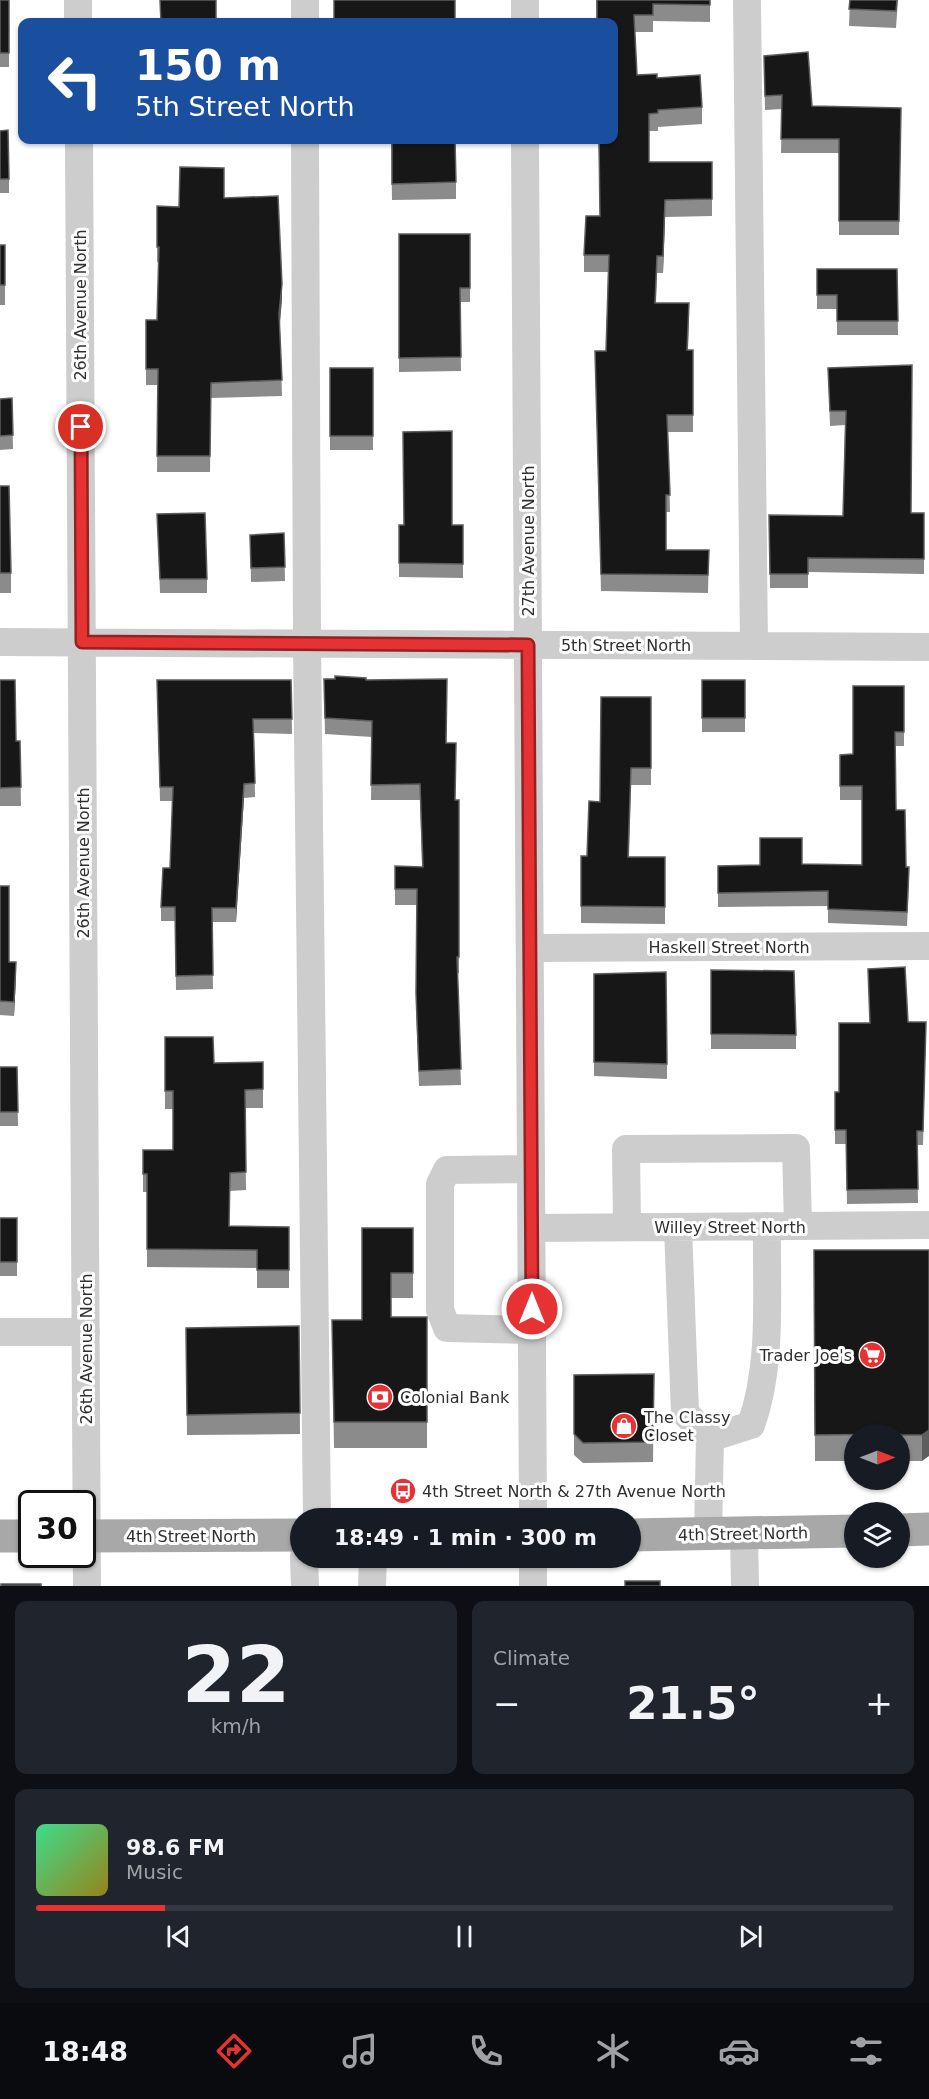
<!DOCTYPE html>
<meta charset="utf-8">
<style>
body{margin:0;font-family:"DejaVu Sans",sans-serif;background:#20242c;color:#f1f3f6;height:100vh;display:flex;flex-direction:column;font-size:22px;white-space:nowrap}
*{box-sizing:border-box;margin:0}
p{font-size:20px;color:#9ea1a6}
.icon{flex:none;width:33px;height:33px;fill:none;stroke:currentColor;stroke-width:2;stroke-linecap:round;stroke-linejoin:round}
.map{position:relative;height:1586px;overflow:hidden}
.details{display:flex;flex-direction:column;gap:15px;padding:15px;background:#0d0f14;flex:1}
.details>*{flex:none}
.guide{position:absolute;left:18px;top:18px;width:600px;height:126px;border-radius:12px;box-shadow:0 2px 4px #0004;background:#1a4fa0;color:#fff;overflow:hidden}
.needle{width:39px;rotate:90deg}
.controls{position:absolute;left:844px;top:1424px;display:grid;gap:12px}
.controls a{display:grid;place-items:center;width:66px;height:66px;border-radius:50%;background:#171b24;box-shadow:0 2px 4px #0004;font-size:30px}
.speed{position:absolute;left:18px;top:1490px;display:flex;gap:12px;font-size:30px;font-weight:700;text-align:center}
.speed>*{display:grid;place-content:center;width:78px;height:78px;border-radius:50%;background:#171b24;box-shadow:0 2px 4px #0004;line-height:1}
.speed .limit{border:3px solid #111;border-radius:9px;background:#fff;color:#111}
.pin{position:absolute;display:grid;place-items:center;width:51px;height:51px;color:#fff;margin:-26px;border:3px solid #fff;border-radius:50%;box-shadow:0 2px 6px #0007}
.me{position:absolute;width:66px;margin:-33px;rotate:0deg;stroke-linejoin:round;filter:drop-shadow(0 0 4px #0008)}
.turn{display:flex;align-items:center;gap:21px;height:126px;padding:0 18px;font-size:27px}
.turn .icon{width:78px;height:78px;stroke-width:2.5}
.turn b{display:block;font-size:42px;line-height:51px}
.big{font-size:45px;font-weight:700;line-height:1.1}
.details .card{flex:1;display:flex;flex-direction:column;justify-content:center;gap:9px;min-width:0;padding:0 21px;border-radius:12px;background:#20242c}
.details .dial{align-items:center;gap:0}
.dial b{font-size:78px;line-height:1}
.song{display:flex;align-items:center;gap:18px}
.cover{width:72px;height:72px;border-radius:9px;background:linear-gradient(135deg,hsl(150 70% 55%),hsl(50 70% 35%))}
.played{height:6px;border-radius:3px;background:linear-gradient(90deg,#e73234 15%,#363941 15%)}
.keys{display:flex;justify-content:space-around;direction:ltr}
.heat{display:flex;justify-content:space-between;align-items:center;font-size:33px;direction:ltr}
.details .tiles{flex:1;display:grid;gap:15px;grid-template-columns:1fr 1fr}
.card:last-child{grid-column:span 2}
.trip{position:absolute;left:290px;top:1508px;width:351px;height:60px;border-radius:30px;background:#171b24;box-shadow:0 2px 4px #0004;font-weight:700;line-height:60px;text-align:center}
.tabs{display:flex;height:96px;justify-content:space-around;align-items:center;background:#090b0e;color:#9ea1a6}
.tabs .icon{width:42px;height:42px}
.tabs .on{color:#e73234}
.tabs b{font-size:27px;color:#f1f3f6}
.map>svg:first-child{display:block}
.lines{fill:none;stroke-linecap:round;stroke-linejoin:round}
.minor{stroke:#cdcdcd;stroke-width:28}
.major{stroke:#a8a8a8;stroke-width:33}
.wall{fill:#8b8b8b}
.shaded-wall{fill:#5d5d5d}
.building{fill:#171717;stroke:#5d5d5d;stroke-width:1.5}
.route-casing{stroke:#962022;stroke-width:15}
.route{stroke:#e73234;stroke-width:10}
.labels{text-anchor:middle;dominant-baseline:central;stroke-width:6;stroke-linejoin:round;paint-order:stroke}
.street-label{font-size:16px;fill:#303030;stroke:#fff}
.poi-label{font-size:16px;fill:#303030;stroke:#fff;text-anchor:start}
</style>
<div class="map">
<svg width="929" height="1586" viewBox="0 0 929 1586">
<rect width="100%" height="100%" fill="#fff"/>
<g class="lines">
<path class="minor" d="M78,0V22
M305,0V22
M525,0V22
M747,0L754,646
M79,140L87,1586
M305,140L307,643L317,1518
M525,140L533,1518
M0,642L929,647
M530,948L929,946
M531,1169L447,1170L440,1184V1310L447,1328L532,1330
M627,1227L626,1149L796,1148L798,1226
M678,1227L685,1413L710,1438
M532,1228L929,1225
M0,1332H86
M708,1534L710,1438L751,1425C773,1363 766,1292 767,1226
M744,1534L745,1586
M304,1557L305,1586
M533,1557V1586
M372,1586L373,1557"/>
<path class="major" d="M900,1530L929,1529
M630,1535L855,1531
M0,1536H32
M82,1536L300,1535"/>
</g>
<path class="wall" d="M0,0H9V67H0Z
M596,0H710V22L653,21V32H635L637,75L657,78L702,107V124L658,127V131H649V162H712V216L665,217L663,273H657L656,303L689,321L688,350H693V432H668L670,512H666V550H709L708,593L601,591L595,351H606L608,272H584V255L600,216Z
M850,0H898L896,28L849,26Z
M764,56L812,106L901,108L899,235H839V153H781L782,109L765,110Z
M0,131L9,179V193H0Z
M391,140L456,182V199L392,200Z
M224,198L282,299L280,325L282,396L211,398L210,472H157L158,385H146V320H157L159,262H157V206L179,207Z
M399,234H470V302H460L461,371L399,372Z
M0,245H5V305H0Z
M817,269H897L898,335H837V309H817Z
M330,368H373V450H330Z
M828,368L911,513H924V574L808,572V588H770L769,515L843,516L845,425L830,426Z
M12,398L13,449L0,450V399Z
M0,486L11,573V593H0Z
M157,514L207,579V593H160Z
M399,525H463V578L399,577Z
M284,533L285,581L251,582L250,535Z
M324,679L366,680L446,743L455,800H459V973H457L461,1085L419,1086L416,1009L417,905H395V866L422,867L420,800H371L372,737L325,734Z
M0,680L16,741H20L21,806H0Z
M157,680H291L292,734L254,733L255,797L244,798L236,922H212L213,989L176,990L175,921H161V907L170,868L173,801H160Z
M702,680H745V732H702Z
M904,686V746H895L896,810L909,881L907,926L828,923V906L718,907V866L802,864L862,865V800H840V755L853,754Z
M651,697V785H631L629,857H665V924L581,923V856H587L600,802Z
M0,886L9,962L16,976L14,1016L0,1015Z
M868,969L908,1022H926L923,1145H917L918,1203L847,1204L846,1144H835V1092H839L870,1023Z
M711,970L796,1035V1049H711Z
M594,974L667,1064V1079L594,1076Z
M165,1037L214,1063L263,1062V1108H245L246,1190L230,1191L229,1226L289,1227V1288H257V1268L147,1267V1192H143V1150H173V1109H165Z
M0,1067H17L18,1126H0Z
M0,1218H17V1276H0Z
M413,1228V1298H391V1317H427V1448H334L332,1320H362Z
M814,1250H929L922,1461H900V1434H855V1461H815Z
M299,1326L300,1434L187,1435L186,1328Z
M654,1374L653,1462L583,1463L574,1455V1375Z"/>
<path class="shaded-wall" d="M665,200V217L663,273V256Z
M282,284V299L279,330V314Z
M244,784V798L236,922V908Z
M16,962V976L14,1016V1002Z
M929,1430V1456L922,1461V1435Z"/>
<path class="building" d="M0,0H9V53H0Z
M160,0H216V22H161Z
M334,0H455V22H334Z
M597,0H710V5L653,4V15H634L637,75L657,74V78L700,75L702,107L658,110V113L649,114V162H712V199L665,200L663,256H657L655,303H689L687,350H693V415H667L670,495H666V550H709L708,575L601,574L595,351H606L609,255H584L586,216H600L599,140H614V22H597Z
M850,0H897L896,11L849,9Z
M808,52L812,106L901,108L899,221H839V139H781L782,95L765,96L764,56Z
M8,130L9,179H0V131Z
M392,140H455L456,182L392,184Z
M180,167L224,168V198L278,196L282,284L279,314L282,380L211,383L210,456H157L158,369H146V320H157L159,247H157V206L179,207Z
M399,234H470V288H460L461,357L399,358Z
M0,245H5V285H0Z
M817,269H897L898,321H837V295H817Z
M912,365L911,513H924V559L808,558V574H770L769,515L843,516L846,411H830L828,368Z
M330,368H373V436H330Z
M12,398L13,435L0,436V399Z
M452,431V525H463V564L399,563V525H404L403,432Z
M0,486H9L11,573H0Z
M205,513L207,579H160L157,514Z
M284,533L285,567L251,568L250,535Z
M335,676L366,678V680L447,679L446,743H456L455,800H459V957H457L461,1069L419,1071L416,993L417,889H395V866L423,867L420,784L371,785L372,721L325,718L324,679H335Z
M0,680H15L16,741H20L21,787L0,788Z
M157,680H291L292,719H253L255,783L244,784L236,908H212L213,975L176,976L175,907H161L163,868H170L173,787H160Z
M702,680H745V718H702Z
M853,686H904V732H895L896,810H905L906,867H909L907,912L828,909V891L718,893V866L760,865V838H802V864L862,865V786H840V755L853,754Z
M601,697H651V768H631L628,857H665V907L581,906V856H587L589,801L600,802Z
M0,886H9V962H16L14,1002L0,1001Z
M905,967L908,1022H926L923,1131H917L918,1189L847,1190L846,1130H835V1092H839V1023H870L868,969Z
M711,970L794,971L796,1035L711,1034Z
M666,972L667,1064L594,1062V974Z
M165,1037H213L214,1063L263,1062V1089L245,1090L246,1172L230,1173L229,1226L289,1227V1270H257V1250L147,1249V1174H143V1150H173V1091H165Z
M0,1067H17L18,1112H0Z
M0,1218H17V1262H0Z
M362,1228H413V1273H391V1317H427V1422H334L332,1320H362Z
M814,1250H929V1430L922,1435H900V1434L815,1435Z
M299,1326L300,1413L187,1415L186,1328Z
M654,1374L653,1442L583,1443L574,1434V1375Z
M625,1581H660V1586H625Z
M1,1584H41V1586H1Z"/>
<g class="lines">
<g class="route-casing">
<path id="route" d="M81,427L82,642L528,645L532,1309"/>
</g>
<use href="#route" class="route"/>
</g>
<defs>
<g id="supermarket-disc" transform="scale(1.35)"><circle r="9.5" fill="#e73234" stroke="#fff"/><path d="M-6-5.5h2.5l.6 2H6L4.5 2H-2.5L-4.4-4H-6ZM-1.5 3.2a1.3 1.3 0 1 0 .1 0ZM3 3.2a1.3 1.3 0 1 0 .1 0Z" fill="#fff"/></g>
<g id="bank-disc" transform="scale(1.35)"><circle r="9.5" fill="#e73234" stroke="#fff"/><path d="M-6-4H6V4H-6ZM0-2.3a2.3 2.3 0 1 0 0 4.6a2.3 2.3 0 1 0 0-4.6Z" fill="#fff"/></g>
<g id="shop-disc" transform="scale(1.35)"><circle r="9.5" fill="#e73234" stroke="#fff"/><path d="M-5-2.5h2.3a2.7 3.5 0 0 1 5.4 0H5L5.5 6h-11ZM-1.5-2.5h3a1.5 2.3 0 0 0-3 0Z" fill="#fff"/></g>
<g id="bus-disc" transform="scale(1.35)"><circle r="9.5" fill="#e73234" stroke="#fff"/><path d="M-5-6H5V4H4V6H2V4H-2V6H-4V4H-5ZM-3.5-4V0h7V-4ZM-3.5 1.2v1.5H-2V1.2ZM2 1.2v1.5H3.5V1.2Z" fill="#fff"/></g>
</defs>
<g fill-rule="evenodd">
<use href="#supermarket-disc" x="872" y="1355"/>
<use href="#bank-disc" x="380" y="1397"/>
<use href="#shop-disc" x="624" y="1426"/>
<use href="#bus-disc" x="403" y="1491"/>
</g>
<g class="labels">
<g class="street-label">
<text transform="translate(80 305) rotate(-90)">26th Avenue North</text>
<text transform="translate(528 541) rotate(-90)">27th Avenue North</text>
<text x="626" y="645">5th Street North</text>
<text transform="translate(83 863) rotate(-90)">26th Avenue North</text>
<text x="729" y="947">Haskell Street North</text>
<text x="730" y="1227">Willey Street North</text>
<text transform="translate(86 1349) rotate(-90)">26th Avenue North</text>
<text transform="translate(743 1534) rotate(-1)">4th Street North</text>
<text x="191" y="1536">4th Street North</text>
</g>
<g class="poi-label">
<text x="852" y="1355" text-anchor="end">Trader Joe's</text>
<text x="400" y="1397">Colonial Bank</text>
<text x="644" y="1417">The Classy<tspan x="644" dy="18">Closet</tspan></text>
<text x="422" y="1491">4th Street North &amp; 27th Avenue North</text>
</g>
</g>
</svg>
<div class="controls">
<a><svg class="needle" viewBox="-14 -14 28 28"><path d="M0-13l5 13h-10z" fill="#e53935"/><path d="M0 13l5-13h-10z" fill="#9ea1a6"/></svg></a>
<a><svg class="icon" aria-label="layers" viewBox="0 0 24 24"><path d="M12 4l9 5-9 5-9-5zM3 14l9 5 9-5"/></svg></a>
</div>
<div class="speed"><div class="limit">30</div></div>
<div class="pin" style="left:81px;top:427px;background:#d93025"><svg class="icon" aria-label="arrive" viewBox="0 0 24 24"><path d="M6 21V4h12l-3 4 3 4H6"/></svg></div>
<svg class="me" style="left:532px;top:1309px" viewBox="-20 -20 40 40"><circle r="17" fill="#e73234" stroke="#fff" stroke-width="3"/><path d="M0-11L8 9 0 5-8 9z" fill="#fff"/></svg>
<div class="trip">18:49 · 1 min · 300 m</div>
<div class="guide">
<div class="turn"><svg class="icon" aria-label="left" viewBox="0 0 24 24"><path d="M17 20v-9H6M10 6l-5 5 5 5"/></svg><div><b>150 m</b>5th Street North</div></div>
</div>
</div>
<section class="details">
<div class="tiles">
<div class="card dial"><b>22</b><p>km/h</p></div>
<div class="card"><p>Climate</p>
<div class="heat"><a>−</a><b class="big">21.5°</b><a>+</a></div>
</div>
<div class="card">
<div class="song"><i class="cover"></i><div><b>98.6 FM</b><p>Music</p></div></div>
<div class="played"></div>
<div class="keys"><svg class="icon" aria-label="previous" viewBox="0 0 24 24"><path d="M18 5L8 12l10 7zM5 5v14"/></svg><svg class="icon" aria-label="pause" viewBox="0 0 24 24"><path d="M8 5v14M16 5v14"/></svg><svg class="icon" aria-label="next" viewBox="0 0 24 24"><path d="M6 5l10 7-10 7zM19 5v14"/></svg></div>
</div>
</div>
</section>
<nav class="tabs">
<b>18:48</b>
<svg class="icon on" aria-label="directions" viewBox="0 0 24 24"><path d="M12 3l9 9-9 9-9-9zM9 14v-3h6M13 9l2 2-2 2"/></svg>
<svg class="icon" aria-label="music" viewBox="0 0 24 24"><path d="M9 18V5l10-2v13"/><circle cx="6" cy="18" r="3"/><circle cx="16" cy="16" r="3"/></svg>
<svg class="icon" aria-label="phone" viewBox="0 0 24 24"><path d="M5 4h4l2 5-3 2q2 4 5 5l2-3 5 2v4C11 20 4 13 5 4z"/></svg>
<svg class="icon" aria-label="climate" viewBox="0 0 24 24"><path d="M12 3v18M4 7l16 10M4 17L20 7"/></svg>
<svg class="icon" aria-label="car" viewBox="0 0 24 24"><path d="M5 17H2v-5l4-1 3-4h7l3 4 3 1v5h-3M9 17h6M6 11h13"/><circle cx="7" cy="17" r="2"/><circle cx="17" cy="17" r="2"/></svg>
<svg class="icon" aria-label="filters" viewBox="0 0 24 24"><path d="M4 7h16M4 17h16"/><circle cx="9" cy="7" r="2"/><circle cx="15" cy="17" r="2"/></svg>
</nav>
